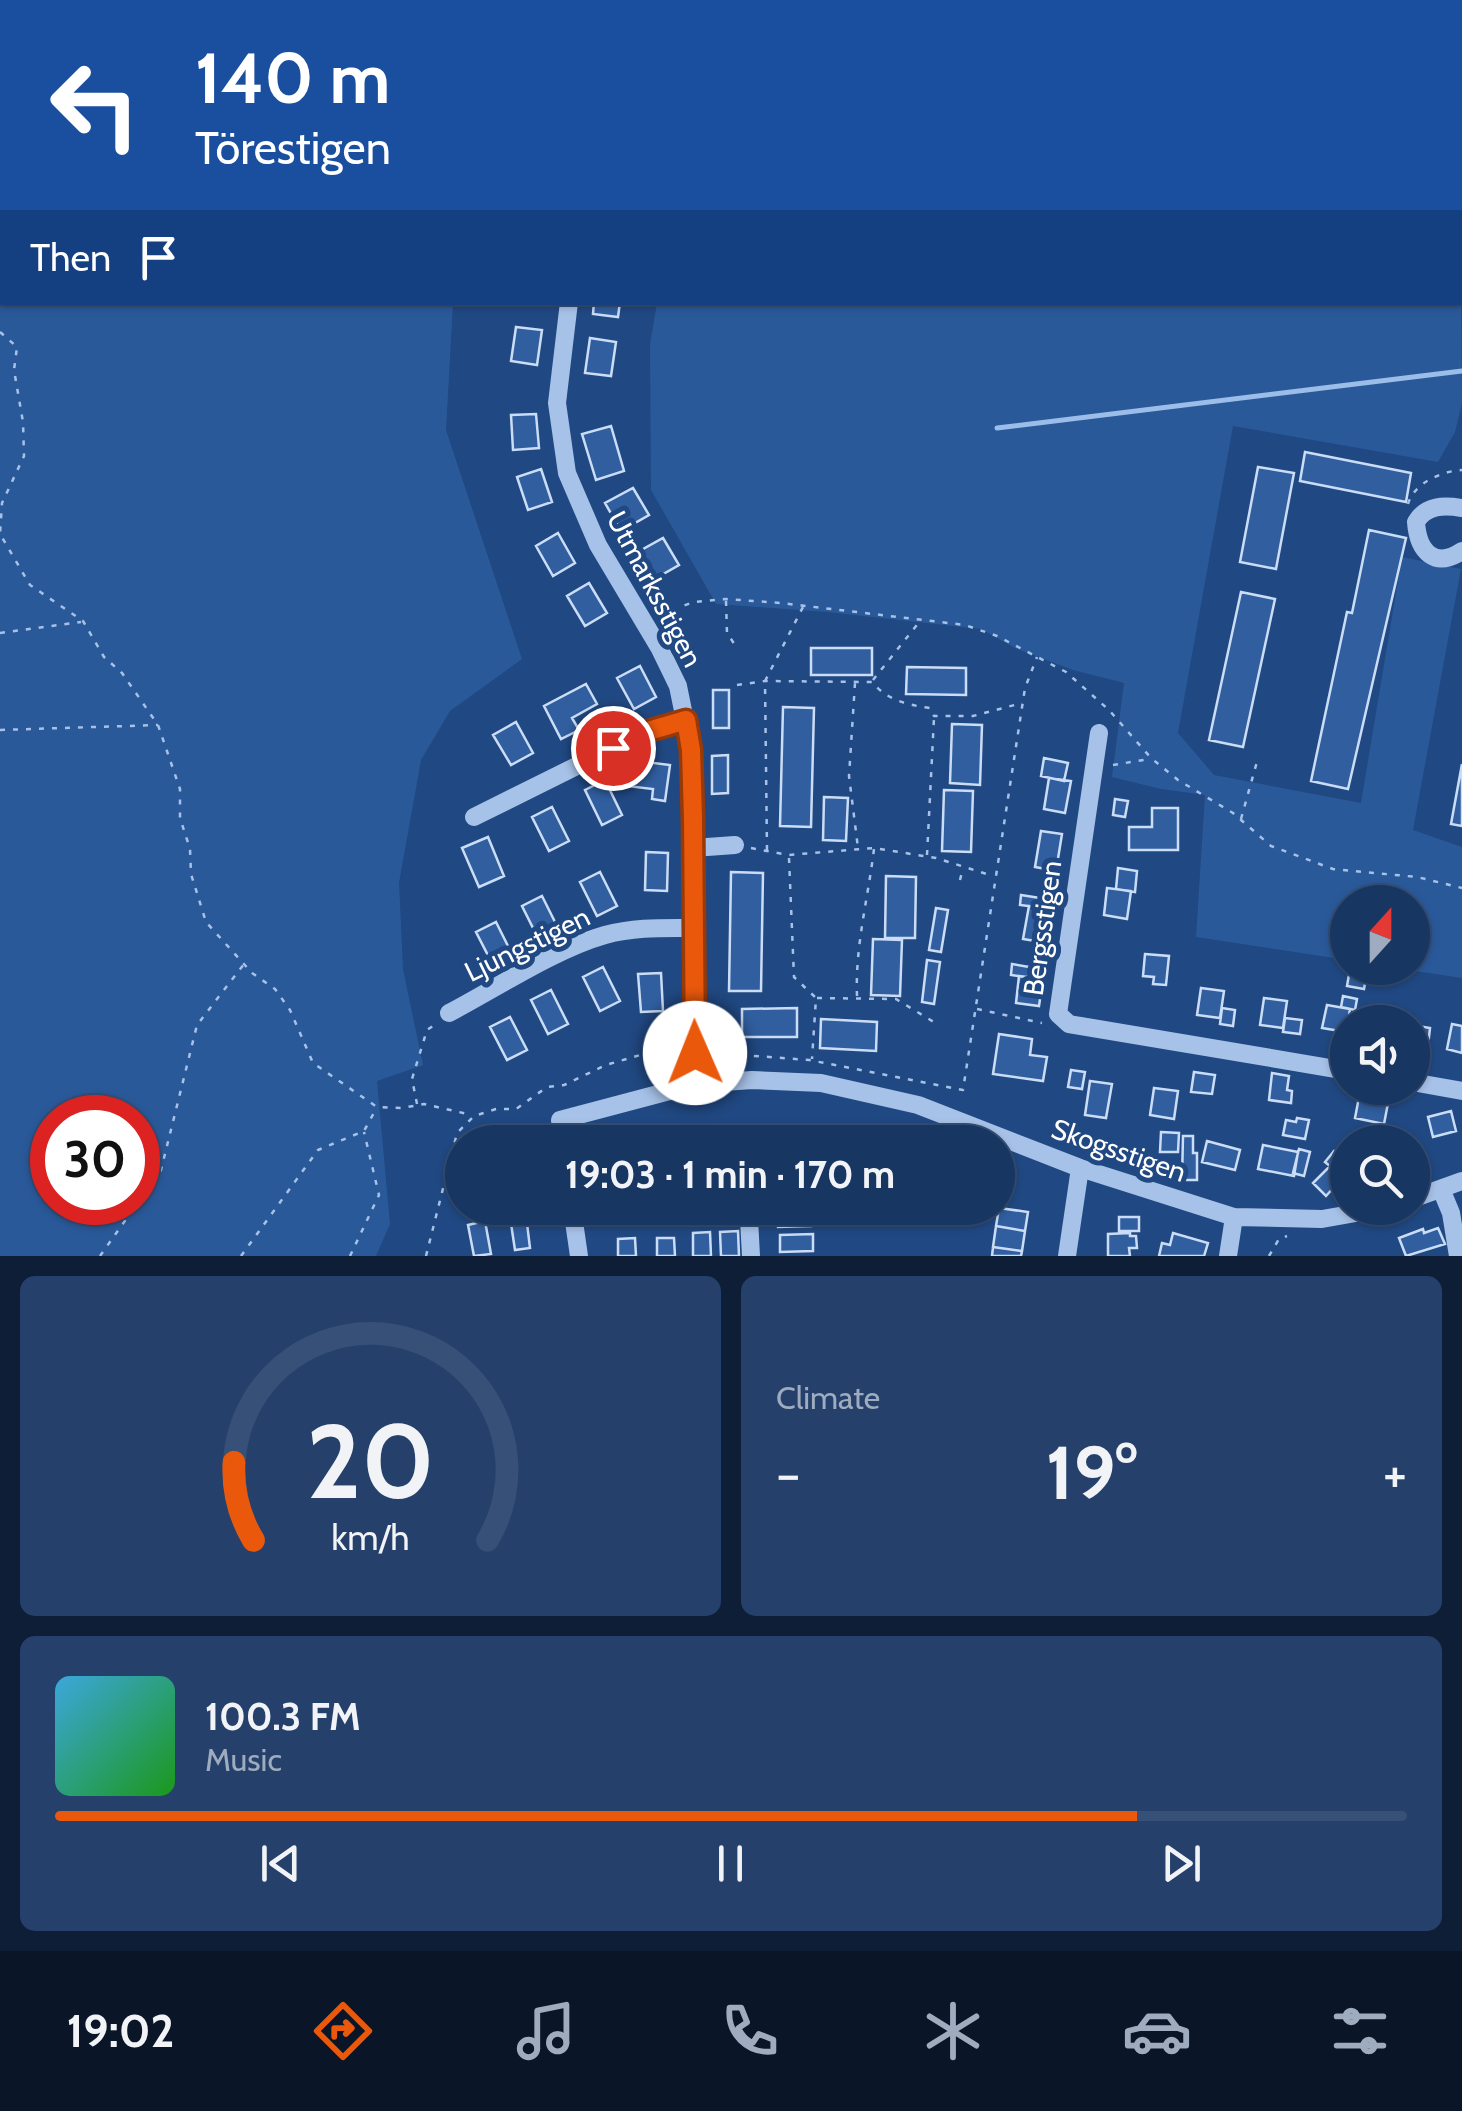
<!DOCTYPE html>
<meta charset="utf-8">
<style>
body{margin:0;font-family:Cabin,sans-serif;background:#25416b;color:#f1f3f6;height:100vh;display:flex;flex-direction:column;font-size:38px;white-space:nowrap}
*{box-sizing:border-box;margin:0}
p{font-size:32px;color:#9fabbe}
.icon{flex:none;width:55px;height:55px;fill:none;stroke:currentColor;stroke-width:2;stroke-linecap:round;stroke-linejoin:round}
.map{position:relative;height:1256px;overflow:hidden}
.panel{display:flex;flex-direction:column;gap:20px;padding:20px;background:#0d1e36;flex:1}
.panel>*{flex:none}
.hud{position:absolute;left:0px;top:0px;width:1462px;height:305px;box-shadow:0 2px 8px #0004,0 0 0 2px #365077;background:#1a4fa0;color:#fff;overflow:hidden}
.needle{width:65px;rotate:21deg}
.fabs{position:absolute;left:1330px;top:885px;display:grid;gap:20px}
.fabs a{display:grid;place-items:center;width:100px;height:100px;border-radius:50%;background:#183662;box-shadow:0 2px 8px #0004,0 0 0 2px #365077;font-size:50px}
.speed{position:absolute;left:30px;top:1095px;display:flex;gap:20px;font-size:50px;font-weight:700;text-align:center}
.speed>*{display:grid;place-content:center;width:130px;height:130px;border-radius:50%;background:#183662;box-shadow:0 2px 8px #0004,0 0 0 2px #365077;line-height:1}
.speed .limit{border:15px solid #d22;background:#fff;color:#111}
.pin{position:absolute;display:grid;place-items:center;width:85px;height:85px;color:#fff;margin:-42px;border:5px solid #fff;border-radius:50%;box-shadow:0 2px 10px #0007}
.me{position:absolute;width:110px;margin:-55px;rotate:359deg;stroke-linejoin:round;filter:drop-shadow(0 0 8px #0008)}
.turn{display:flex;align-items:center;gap:35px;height:210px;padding:0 30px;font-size:45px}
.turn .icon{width:130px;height:130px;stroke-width:2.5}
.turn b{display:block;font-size:70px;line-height:85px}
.then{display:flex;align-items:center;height:95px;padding:0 30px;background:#0003;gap:20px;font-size:38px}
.big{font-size:75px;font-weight:800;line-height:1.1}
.panel .tile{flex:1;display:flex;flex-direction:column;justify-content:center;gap:15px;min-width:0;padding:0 35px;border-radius:15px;background:#25416b}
.panel .dial{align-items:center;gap:0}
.dial svg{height:260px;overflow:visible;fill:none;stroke:#365077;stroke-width:7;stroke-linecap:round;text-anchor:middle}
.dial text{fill:#f1f3f6;stroke:none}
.song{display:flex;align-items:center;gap:30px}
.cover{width:120px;height:120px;border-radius:15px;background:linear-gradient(135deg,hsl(200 70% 55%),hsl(120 70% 35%))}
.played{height:10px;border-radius:5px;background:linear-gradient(90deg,#ea580c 80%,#365077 80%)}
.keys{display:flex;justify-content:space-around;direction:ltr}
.heat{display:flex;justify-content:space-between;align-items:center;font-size:55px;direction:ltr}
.panel .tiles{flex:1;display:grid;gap:20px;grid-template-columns:1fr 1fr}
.tile:last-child{grid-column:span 2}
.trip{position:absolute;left:445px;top:1125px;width:570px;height:100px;border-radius:50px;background:#183662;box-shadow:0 2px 8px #0004,0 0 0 2px #365077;font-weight:800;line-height:100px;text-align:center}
.tabs{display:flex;height:160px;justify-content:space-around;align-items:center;background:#0a1627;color:#9fabbe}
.tabs .icon{width:70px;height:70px}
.tabs .selected{color:#ea580c}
.tabs b{font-size:45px;color:#f1f3f6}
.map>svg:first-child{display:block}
.green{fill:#2a599a;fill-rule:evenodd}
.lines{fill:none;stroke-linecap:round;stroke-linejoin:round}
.stream{stroke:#9bbdea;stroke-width:5}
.building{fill:#305e9f;stroke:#cbddf6;stroke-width:2.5}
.path{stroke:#a7c2e8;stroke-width:2.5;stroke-dasharray:5 8;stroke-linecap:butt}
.minor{stroke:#a7c2e8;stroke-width:18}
.route-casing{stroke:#983908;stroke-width:25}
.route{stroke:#ea580c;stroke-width:18}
.labels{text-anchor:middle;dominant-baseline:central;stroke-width:10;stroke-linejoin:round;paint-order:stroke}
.street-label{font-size:28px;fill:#fff;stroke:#204882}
</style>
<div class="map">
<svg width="1462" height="1256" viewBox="0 0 1462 1256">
<rect width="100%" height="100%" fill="#204882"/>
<path class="green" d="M0,0H1080L2,2V302L453,303L446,430L522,659L450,711L421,760L399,883L403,969L423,1065L377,1081L390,1224L376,1256H0ZM52,1118H138V1202H52Z
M1460,148L1462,403L1455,432L1438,462L1233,426L1178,733L1214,775L1361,803L1402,557L1461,569L1413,830L1462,847V978L1395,968H1412V902H1348L1347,960L1196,937L1205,795L1161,789L1112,777L1124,683L1073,670L1015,648L981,629L827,612L716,604L651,490L650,344L657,303L1460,302Z"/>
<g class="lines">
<path class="stream" d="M997,428L1462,371"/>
</g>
<path class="building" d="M594,302H620L618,317L593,314Z
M516,327L542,330L537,365L511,361Z
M590,338L616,342L611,376L585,373Z
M536,414L539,448L513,450L511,415Z
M611,426L624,471L596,480L582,434Z
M1305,452L1411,473L1406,502L1300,481Z
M1258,467L1294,473L1276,569L1240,562Z
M541,469L552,502L528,510L517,477Z
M633,488L649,515L621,531L605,503Z
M1369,530L1406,538L1348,789L1311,781L1347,612L1352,613Z
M558,533L575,563L553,576L536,546Z
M663,538L679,565L651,581L636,553Z
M589,583L607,613L585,626L567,596Z
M1241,592L1275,599L1243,747L1209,740Z
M811,648H872V675H811Z
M640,666L656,697L634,709L617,678Z
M907,667L966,668V695L906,694Z
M586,684L597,704L572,718L579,730L561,739L544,706Z
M713,690H729V728H713Z
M783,707L814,708L811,827L780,826Z
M516,722L533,753L511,765L493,735Z
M952,724L982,725L980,785L950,783Z
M728,755V793L712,794V756Z
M1044,758L1068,763L1064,781L1041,776Z
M630,760L670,765L665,801L652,799L653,789L627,786Z
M1462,764V826L1451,824Z
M1049,778L1071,781L1065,813L1044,809Z
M605,780L622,815L602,825L585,790Z
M944,790L973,791L971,852L942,851Z
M824,797L848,798L846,841L823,840Z
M1115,799L1128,801L1125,817L1113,815Z
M552,807L569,841L549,851L532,817Z
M1152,808H1178V850H1129V827H1152Z
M1041,831L1062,834L1056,871L1035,867Z
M488,837L504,876L479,887L462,848Z
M646,852L668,853L667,891L645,890Z
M1118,868L1137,871L1135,892L1116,889Z
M600,872L617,906L597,916L580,882Z
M731,872L763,873L761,991H729Z
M886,876L916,877L915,938H885Z
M1107,888L1131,891L1127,919L1104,915Z
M1021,895L1053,900L1052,909L1020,905Z
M542,896L559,930L539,940L522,906Z
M1029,906L1052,909L1047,943L1023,939Z
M936,908L948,910L941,952L929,950Z
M496,922L513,956L493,965L476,932Z
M873,939L902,940L900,996L871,995Z
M1145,954L1169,956L1166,985L1153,984L1154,977L1143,976Z
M927,960L940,962L934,1004L922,1002Z
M1012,964L1035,968L1033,978L1011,975Z
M603,967L620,1001L600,1011L583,977Z
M1350,969L1363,971L1362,977L1366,978L1364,989L1347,986Z
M661,973L663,1011L641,1012L638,974Z
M1019,976L1043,979L1039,1006L1016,1003Z
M1201,988L1224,991L1220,1018L1197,1015Z
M551,990L568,1024L548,1034L531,1000Z
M1343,996L1357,999L1355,1010L1341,1007Z
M1264,998L1287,1001L1283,1028L1260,1025Z
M1327,1005L1350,1009L1346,1032L1322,1028Z
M797,1008V1037H742V1009Z
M1222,1008L1235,1010L1233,1026L1220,1024Z
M510,1017L527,1050L507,1060L490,1027Z
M1285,1018L1302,1020L1300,1034L1283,1032Z
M821,1019L877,1022L876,1051L820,1048Z
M1452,1024L1462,1026V1053L1447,1049Z
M1412,1025L1430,1028L1428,1046L1412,1043Z
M999,1034L1032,1039L1030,1055L1047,1057L1043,1081L993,1074Z
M1071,1070L1085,1072L1082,1089L1068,1087Z
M1194,1072L1215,1075L1212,1094L1191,1092Z
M1272,1073L1289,1076L1287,1090L1292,1091L1291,1103L1269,1100Z
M1090,1081L1112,1084L1106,1118L1085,1115Z
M1154,1088L1178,1091L1174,1119L1150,1115Z
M1360,1092L1389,1098L1384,1124L1355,1118Z
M1451,1111L1456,1131L1433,1137L1428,1117Z
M1297,1118L1309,1120L1305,1139L1283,1135L1286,1120L1296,1122Z
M708,1129L709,1142H663L662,1130Z
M1161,1132L1179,1133L1178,1152H1160Z
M1183,1136H1193V1153H1197V1180H1182Z
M776,1137V1142H743V1138Z
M1207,1141L1240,1150L1235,1170L1202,1162Z
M1263,1145L1298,1152L1294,1176L1258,1169Z
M1299,1149L1310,1152L1304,1176L1293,1173Z
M1334,1151L1348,1163V1172L1343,1177L1325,1162Z
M1330,1166L1343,1177L1326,1196L1313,1183Z
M810,1208L811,1226L778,1227L777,1209Z
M999,1208L1028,1212L1025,1231L996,1226Z
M526,1215L530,1248L515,1250L510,1217Z
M1119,1217H1139V1231H1119Z
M485,1221L491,1254L474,1256L468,1225Z
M996,1226L1025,1231L1022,1251L993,1247Z
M1438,1228L1445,1244L1406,1256L1399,1238L1423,1229L1424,1233Z
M738,1231L739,1256H721L720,1232Z
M710,1232L711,1256H693V1233Z
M1130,1233V1236H1136L1137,1248H1129L1130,1256H1108V1234Z
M1173,1233L1208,1243L1204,1256H1159L1162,1243L1170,1245Z
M813,1234V1251L780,1252V1235Z
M635,1238L636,1256H618V1239Z
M657,1238H674L675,1256H657Z
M993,1247L1022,1251L1021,1256H992Z"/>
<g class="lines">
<path class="path" d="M440,0L441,2
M0,80H2
M0,332L17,347L14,370L23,422L24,456L2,503L0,534L30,585L83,621L104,657L122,673L158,725L180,789V818L190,849L191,874L206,922L252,973L275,989L290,1010L313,1063L377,1107L402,1108L424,1104L472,1115
M1408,504C1414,483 1442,471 1462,470
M726,601L727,633L737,648
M660,614L694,602L726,599L781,603L965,625L997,636L1066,672L1109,710L1151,758L1178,780L1233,813L1271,846L1333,869L1417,877L1462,888
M0,633L81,622
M873,680L920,621
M855,683L849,776L858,848
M737,685L765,681L872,682C887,700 907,705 930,708L934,716H973L1022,703
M0,730L158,725
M1113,765L1149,759
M1241,819L1258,758
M751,848L788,855L874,848L936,858L993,876
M767,850L765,681L803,607
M927,855L934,718
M789,858L794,977L816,998L812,1059
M960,880L963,868
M857,996C855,946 868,899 874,849
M817,998L896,999L937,1024
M977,1009L1042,1023
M715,1053L809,1060L963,1090L1025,688L1037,657
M417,1104L412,1079L427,1030L436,1024
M100,1256L161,1170L197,1025L244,964
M241,1256L318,1150L364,1131L376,1109
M350,1256L379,1195L364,1132
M426,1256L457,1133L474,1116L496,1109H516L547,1087L564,1085L606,1065L647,1053H677
M1269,1256L1279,1239L1287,1236"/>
<path class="minor" d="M1123,0L1124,2
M1149,0L1150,2
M1220,2L1221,0
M1261,2L1262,0
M1380,2L1400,0
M1460,13L1462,12
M1460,107H1462
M569,302L557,403L567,473L598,545L660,649L678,686L691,750L696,1084
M1462,508C1444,505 1426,505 1416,522C1418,552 1435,569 1462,551
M1099,733L1058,1014L1069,1024L1348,1071
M474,817L645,732L686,720
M693,848L735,845
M449,1013C495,989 555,949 605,935C634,927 662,928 692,928
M1412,1082L1462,1091
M563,1142L560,1120L696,1084L752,1080L821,1083L918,1105L1080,1168L1234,1217L1322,1219L1384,1208
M1441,1189L1451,1213L1458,1256
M1412,1199L1462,1181
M572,1208L579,1256
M740,1208L749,1219L751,1256
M1067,1256L1080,1168
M1228,1256L1234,1217"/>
</g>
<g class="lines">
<g class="route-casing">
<path id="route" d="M613,748L645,732L686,720L691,750L693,819L695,1053"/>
</g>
<use href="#route" class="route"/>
</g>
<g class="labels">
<g class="street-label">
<text transform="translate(655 589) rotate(62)">Utmarksstigen</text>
<text transform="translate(1042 928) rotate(-82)">Bergsstigen</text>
<text transform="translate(527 944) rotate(-26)">Ljungstigen</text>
<text transform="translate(1119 1150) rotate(19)">Skogsstigen</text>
</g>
</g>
</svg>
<div class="fabs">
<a><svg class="needle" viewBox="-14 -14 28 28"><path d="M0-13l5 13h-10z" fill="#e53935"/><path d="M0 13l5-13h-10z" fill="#9fabbe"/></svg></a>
<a><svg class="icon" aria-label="sound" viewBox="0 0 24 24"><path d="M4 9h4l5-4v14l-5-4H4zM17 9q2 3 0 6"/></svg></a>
<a><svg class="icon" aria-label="search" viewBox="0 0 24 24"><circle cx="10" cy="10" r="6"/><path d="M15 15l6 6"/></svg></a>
</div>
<div class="speed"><div class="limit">30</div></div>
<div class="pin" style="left:613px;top:748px;background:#d93025"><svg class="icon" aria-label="arrive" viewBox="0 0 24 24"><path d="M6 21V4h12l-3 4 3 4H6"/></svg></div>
<svg class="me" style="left:695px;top:1053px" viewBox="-20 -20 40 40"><circle r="19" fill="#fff"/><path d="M0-13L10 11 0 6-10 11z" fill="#ea580c"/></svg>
<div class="trip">19:03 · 1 min · 170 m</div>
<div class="hud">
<div class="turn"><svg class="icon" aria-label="left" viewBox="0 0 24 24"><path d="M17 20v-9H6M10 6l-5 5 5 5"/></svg><div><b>140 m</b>Törestigen</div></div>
<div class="then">Then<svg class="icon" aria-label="arrive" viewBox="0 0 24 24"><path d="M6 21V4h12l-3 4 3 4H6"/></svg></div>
</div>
</div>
<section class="panel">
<div class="tiles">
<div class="tile dial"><svg viewBox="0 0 100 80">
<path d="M14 69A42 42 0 1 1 86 69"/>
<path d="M14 69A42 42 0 0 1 8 45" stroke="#ea580c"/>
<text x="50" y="56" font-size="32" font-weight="700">20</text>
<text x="50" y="72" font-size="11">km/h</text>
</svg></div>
<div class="tile"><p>Climate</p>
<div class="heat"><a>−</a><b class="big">19°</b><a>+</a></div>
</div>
<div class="tile">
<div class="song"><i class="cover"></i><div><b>100.3 FM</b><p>Music</p></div></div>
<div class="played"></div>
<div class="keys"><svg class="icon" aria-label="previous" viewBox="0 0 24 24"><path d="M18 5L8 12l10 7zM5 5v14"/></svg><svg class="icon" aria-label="pause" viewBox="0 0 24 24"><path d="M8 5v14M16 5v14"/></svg><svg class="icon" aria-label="next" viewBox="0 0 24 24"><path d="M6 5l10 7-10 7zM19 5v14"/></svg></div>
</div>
</div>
</section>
<nav class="tabs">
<b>19:02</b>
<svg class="icon selected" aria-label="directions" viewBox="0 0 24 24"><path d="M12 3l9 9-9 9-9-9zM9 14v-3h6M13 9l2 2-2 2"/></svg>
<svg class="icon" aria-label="music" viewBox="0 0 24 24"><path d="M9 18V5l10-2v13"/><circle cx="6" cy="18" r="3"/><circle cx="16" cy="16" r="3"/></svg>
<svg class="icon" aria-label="phone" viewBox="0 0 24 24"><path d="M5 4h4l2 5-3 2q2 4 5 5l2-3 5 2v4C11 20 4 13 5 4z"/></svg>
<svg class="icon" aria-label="climate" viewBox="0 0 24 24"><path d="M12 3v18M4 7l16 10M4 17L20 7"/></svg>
<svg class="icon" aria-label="car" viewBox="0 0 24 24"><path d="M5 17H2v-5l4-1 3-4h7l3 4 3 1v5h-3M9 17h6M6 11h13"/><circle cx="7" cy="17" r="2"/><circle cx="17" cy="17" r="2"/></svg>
<svg class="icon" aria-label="filters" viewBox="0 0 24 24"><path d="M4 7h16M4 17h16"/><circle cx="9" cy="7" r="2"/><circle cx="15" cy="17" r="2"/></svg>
</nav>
